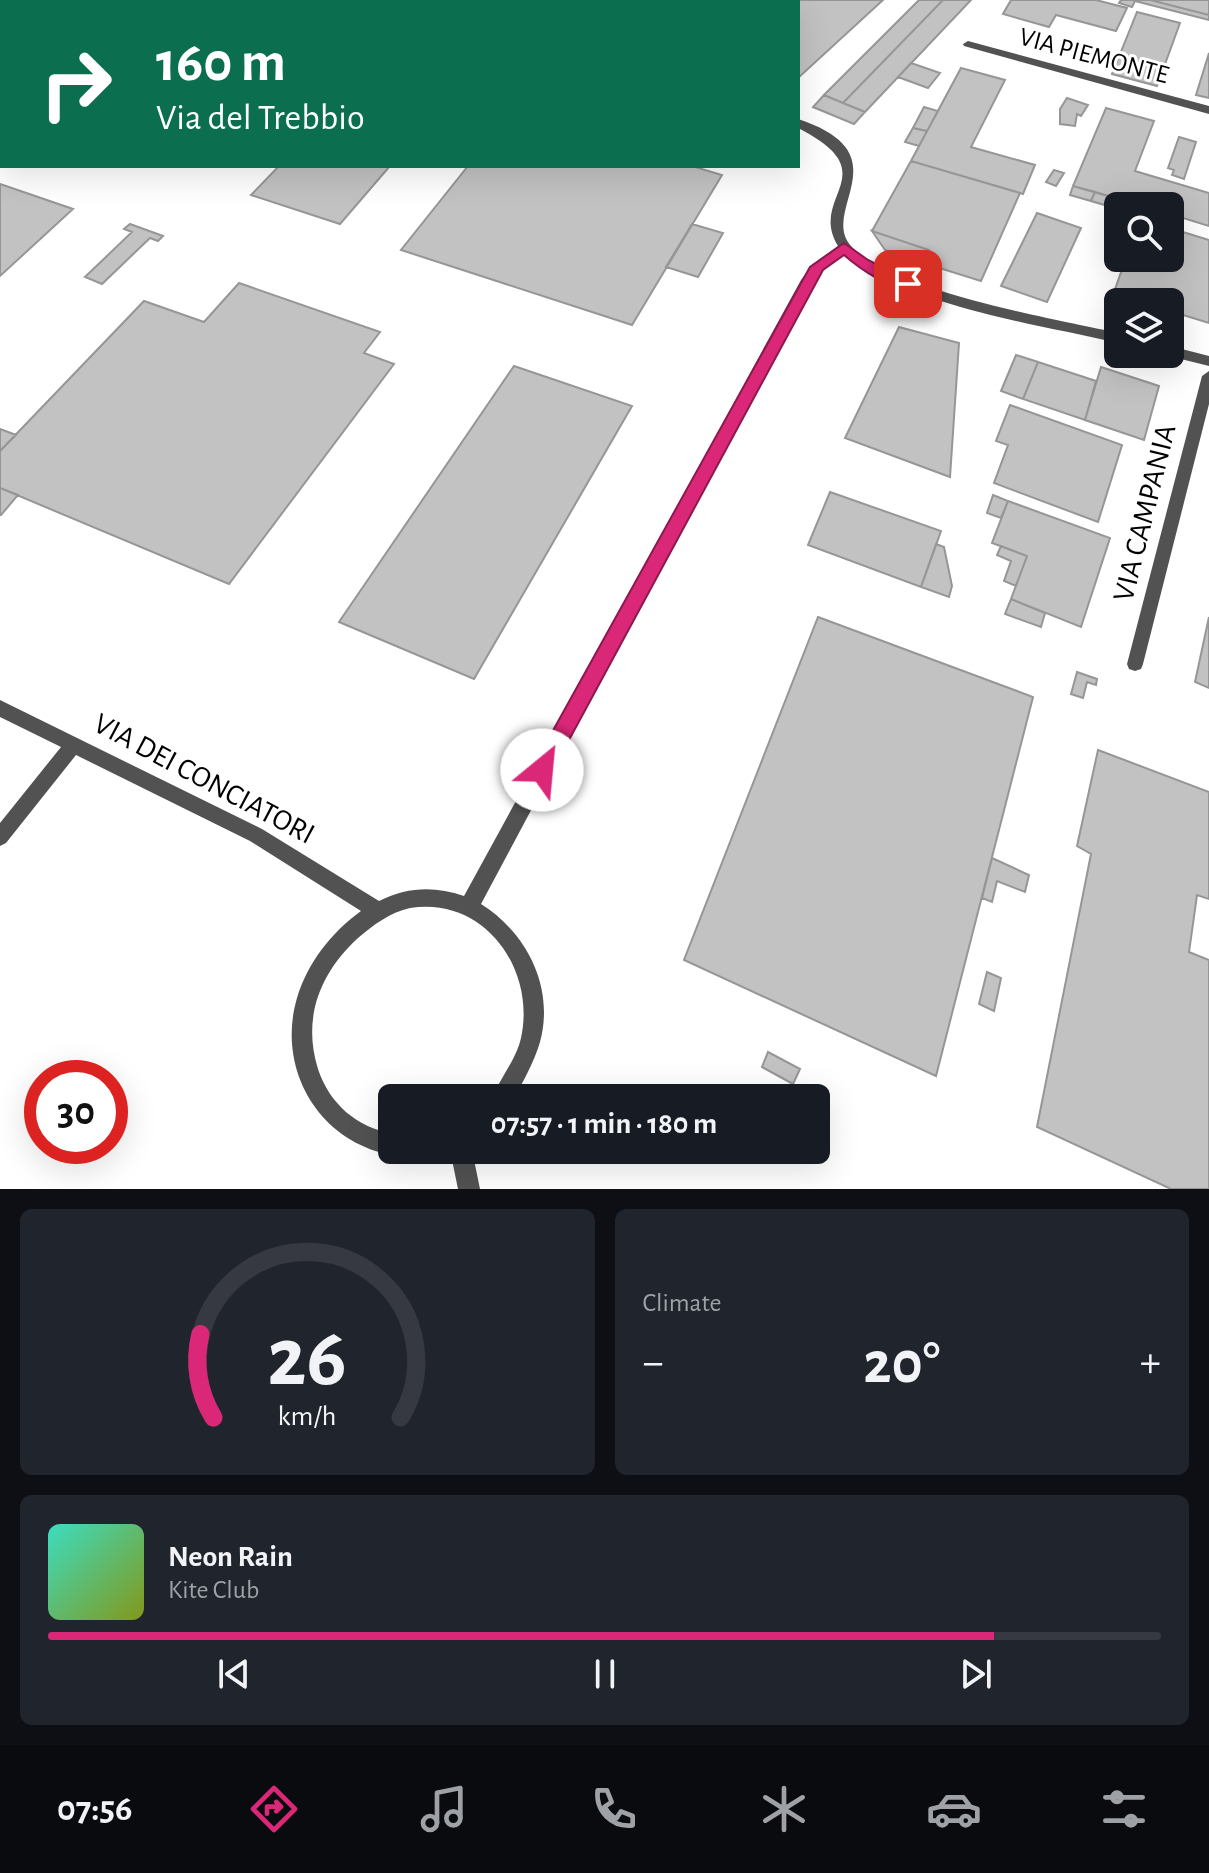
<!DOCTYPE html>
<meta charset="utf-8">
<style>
body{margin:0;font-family:"Alegreya Sans",sans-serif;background:#20242c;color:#f1f3f6;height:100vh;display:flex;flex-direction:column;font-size:30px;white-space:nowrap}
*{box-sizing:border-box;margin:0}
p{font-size:26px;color:#9ea1a6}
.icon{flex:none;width:44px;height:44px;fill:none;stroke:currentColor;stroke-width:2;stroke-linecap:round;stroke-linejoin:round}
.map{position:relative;height:1189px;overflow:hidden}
.sheet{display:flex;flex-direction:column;gap:20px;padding:20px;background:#0d0f14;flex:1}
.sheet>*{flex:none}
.top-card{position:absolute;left:0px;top:0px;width:800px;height:168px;box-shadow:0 8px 32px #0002;background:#0b6e4f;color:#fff;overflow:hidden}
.controls{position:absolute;left:1104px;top:192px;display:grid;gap:16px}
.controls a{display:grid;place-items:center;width:80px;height:80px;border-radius:12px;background:#171b24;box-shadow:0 8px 32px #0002;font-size:40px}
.speed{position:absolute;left:24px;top:1060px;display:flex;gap:16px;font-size:40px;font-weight:700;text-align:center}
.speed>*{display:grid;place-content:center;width:104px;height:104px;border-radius:50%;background:#171b24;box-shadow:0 8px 32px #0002;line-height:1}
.speed .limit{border:12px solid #d22;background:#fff;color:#111}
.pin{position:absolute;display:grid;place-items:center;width:68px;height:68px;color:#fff;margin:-34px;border-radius:16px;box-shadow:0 4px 12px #0006}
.me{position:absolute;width:88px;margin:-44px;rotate:28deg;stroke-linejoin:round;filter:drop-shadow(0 0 6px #0008)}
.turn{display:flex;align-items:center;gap:28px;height:168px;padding:0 24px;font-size:36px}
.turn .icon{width:104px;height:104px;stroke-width:2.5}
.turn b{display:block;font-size:56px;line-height:68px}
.big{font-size:60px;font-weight:700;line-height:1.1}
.sheet .widget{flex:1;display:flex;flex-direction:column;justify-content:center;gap:12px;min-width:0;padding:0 28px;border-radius:12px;background:#20242c}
.sheet .dial{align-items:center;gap:0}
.dial svg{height:208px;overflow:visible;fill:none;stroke:#363941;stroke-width:7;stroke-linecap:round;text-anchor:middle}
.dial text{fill:#f1f3f6;stroke:none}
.song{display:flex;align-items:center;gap:24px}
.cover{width:96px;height:96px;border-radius:12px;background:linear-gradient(135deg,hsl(170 70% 55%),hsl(70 70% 35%))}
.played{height:8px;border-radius:4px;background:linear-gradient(90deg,#db2777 85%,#363941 85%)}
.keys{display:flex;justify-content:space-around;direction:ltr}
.heat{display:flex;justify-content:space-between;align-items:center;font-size:44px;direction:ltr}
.sheet .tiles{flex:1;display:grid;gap:20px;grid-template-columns:1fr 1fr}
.widget:last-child{grid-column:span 2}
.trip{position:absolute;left:378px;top:1084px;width:452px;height:80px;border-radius:12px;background:#171b24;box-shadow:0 8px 32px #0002;font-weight:700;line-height:80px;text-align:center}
.menu{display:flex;height:128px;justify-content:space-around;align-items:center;background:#090b0e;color:#9ea1a6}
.menu .icon{width:56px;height:56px}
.menu .active{color:#db2777}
.menu b{font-size:36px;color:#f1f3f6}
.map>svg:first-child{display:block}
.building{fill:#c2c2c2;stroke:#969696;stroke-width:2}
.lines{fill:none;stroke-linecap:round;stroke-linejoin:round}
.street{fill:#525252;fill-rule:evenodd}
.route{fill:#db2777;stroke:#8e194d;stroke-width:2}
.labels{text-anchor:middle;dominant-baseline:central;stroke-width:6;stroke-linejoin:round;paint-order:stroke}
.far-street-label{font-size:26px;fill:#000;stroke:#fff}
.street-label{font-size:30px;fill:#000;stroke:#fff}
</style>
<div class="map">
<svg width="1209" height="1189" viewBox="0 0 1209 1189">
<rect width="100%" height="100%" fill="#fff"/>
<path class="building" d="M717,0H883L798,78V2H715Z
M919,0H943L843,103L824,95Z
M943,0H971L865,112L843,103Z
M1011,0H1096L1127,8L1116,31L1056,15L1049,27L1003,14Z
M1121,0H1150L1209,15V20L1135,1L1132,7L1119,3Z
M1150,0H1209V15Z
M1137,12L1180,23L1157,86L1112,74Z
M1209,53V98L1196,95Z
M911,63L940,73L928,88L898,77Z
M961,68L1005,80L971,147L1035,165L1023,194L911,161Z
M824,95L843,103L865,112L854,124L813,107Z
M1067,98L1088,105L1081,116L1077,114L1075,126L1060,124V109Z
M924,107L938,111L927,131L913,128Z
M1106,108L1154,121L1135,171L1209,193V226L1170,214V206H1143L1073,186Z
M913,128L927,131L919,146L905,142Z
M1179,137L1196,142L1184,179L1172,175L1174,170L1168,168Z
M911,161L1020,193L981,281L923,263L929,250L872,231Z
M279,166H390L340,224L251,195Z
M468,166H692L722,175L632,325L401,250Z
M1054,170L1064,173L1056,186L1046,182Z
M0,184L73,209L0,276Z
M1073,186L1095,192L1091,201L1070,195Z
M1095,192L1126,201L1141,206L1118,209L1091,201Z
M1037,213L1081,228L1047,302L1001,286Z
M130,224L163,236L158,241L150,238L102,284L85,277L132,232L124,229Z
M692,224L723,233L698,277L666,267Z
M1170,228L1209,240V323L1170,311V302H1118V315L1107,312L1126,258H1170Z
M872,231L929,250L923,263L885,250Z
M239,283L380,332L364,353L394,364L229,584L0,488V451L144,301L204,322Z
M899,327L959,343L950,477L845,438Z
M1016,355L1038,362L1023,399L1001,391Z
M1038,362L1096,381L1085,420L1023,399Z
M514,366L632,406L474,679L339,622Z
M1101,367L1159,386L1144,440L1085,420Z
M1010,405L1122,445L1098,522L994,483L1008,445L996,441Z
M0,429L16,435L0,451Z
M0,488L18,495L1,515H0Z
M830,492L941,531L921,587L808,545Z
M993,495L1008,501L1001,518L987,513Z
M1008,501L1110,538L1081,627L1011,599L1027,556L992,543Z
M936,544L944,547L952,586L949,597L921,587Z
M1001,546L1027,556L1016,586L1004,581L1011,561L997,555Z
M1011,599L1045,613L1041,627L1005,614Z
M818,617L1033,697L936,1076L684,960Z
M1209,617V688L1195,682Z
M1077,672L1097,679L1096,685L1087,682L1083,698L1071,694Z
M1098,750L1209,792V899L1197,895L1189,952L1209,960V1189H1171L1037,1127L1091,854L1077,846Z
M992,858L1029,875L1025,892L997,881L992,902L982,898Z
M987,972L1001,978L994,1011L979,1004Z
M768,1052L800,1069L793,1084L762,1067Z"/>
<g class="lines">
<path class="street" d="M319,0H335L336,2H320Z
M968,41L1209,106V114L964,46L963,44Z
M798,119C904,154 819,210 851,246C891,291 1056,319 1118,333V343C1029,322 919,309 844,254L823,270L813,282L481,904C526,932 555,987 540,1042C534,1062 524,1080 514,1098H492C500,1078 516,1060 521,1038C536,970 485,896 410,908C391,912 373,925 358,938C320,973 302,1018 318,1069C329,1103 357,1128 392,1133V1150H400L392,1155C319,1142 276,1069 297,998C308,962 331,933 361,911L250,841L76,755L6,843L0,846V823L61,747L0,717V700L262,829L379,901C408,887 434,886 464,896L801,280L813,264L838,246C807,196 889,174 798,128Z
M1170,346L1209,356V366L1165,355L1170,354Z
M1209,371V404L1143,664L1141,669L1135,671L1129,669L1127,664L1202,376Z
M450,1150H472L480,1189H458Z"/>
</g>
<path class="route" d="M844,243L868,260L915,284L913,288C892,292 859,268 844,255L823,270L549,777H535L532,770L535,763L810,267Z"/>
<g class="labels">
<g class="far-street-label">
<text transform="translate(1094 56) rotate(15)">VIA PIEMONTE</text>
</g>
<g class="street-label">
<text transform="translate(1145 513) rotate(-76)">VIA CAMPANIA</text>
<text transform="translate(204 779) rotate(28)">VIA DEI CONCIATORI</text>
</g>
</g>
</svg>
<div class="controls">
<a><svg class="icon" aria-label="search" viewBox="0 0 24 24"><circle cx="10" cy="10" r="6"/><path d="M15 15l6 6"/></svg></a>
<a><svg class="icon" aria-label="layers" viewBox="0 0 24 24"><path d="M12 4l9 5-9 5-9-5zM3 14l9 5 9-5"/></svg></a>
</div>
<div class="speed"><div class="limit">30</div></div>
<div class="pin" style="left:908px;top:284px;background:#d93025"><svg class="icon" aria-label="arrive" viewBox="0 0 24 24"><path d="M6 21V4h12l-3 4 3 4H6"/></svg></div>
<svg class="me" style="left:542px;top:770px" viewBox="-20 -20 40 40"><circle r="19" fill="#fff"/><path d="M0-13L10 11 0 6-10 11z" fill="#db2777"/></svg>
<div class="trip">07:57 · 1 min · 180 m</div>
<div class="top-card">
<div class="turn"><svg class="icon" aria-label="right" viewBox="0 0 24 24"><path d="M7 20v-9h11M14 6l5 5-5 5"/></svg><div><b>160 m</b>Via del Trebbio</div></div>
</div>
</div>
<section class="sheet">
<div class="tiles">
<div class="widget dial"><svg viewBox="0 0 100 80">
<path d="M14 69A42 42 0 1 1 86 69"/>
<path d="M14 69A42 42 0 0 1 9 37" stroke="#db2777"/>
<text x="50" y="56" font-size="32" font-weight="700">26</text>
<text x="50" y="72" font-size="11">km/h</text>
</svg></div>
<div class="widget"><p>Climate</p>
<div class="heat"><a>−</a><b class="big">20°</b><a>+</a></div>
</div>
<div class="widget">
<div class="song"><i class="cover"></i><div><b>Neon Rain</b><p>Kite Club</p></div></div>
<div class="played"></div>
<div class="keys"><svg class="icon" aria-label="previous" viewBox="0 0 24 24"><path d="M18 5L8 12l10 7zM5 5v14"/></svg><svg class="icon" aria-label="pause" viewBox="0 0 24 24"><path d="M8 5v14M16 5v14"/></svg><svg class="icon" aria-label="next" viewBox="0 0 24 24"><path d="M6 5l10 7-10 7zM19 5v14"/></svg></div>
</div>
</div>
</section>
<nav class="menu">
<b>07:56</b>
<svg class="icon active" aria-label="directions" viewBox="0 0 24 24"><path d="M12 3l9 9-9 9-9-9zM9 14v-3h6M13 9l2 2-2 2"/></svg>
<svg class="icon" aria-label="music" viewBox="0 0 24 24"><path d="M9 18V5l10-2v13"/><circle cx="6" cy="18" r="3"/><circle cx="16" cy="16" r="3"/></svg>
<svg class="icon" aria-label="phone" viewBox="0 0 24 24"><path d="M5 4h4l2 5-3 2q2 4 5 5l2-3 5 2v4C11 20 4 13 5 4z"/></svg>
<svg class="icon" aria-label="climate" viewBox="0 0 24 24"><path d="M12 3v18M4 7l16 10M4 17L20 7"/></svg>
<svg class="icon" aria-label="car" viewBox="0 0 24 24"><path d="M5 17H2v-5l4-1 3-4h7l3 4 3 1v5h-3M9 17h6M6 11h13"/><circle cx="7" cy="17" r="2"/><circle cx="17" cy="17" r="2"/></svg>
<svg class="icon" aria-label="filters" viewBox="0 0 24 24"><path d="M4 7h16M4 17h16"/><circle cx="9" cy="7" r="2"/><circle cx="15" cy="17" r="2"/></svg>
</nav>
